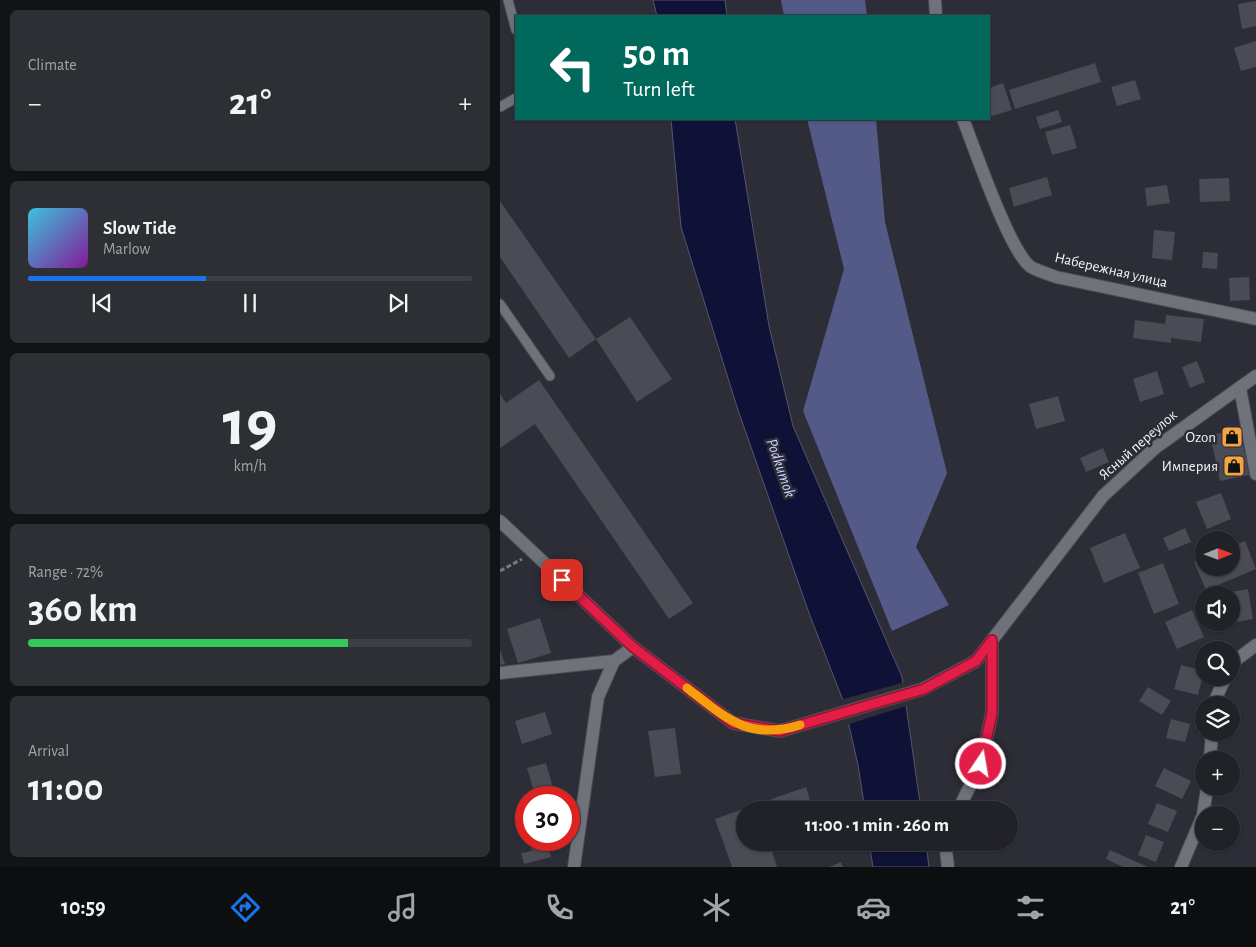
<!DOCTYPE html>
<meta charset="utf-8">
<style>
body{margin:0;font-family:"Alegreya Sans",sans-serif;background:#2d2f34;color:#f1f3f6;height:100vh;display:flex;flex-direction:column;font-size:19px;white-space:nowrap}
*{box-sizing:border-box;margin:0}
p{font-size:16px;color:#a2a4a8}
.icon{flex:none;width:28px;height:28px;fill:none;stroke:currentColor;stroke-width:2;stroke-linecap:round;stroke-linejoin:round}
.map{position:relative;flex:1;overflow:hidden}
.panel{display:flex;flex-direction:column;gap:10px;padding:10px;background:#121316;width:500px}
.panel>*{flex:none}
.hud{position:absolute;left:15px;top:15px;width:475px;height:105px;border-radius:0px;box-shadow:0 1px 4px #0004,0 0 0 1px #3e3f45;background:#00695c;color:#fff;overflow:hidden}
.needle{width:32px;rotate:89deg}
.fabs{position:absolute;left:695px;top:531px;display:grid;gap:10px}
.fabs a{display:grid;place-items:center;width:45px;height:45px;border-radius:50%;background:#212228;box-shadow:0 1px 4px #0004,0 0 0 1px #3e3f45;font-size:25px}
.speed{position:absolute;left:15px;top:786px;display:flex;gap:10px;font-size:25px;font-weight:700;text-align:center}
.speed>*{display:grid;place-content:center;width:65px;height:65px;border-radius:50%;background:#212228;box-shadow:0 1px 4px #0004,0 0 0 1px #3e3f45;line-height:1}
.speed .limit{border:8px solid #d22;background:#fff;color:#111}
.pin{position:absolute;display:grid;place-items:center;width:42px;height:42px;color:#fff;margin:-21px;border-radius:10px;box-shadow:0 2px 8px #0006}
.me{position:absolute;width:55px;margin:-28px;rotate:12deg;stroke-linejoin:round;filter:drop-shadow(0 0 4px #0008)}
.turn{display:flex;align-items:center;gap:18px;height:105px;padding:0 25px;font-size:22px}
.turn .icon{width:65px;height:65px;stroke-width:2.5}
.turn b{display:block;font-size:35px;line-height:42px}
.big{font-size:38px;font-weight:700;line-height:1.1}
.panel .card{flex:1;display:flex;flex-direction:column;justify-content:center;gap:8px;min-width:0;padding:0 18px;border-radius:8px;background:#2d2f34}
.panel .dial{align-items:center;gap:0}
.dial b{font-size:65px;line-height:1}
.song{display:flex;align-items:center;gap:15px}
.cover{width:60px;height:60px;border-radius:8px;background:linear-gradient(135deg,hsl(190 70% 55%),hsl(290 70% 35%))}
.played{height:5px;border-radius:2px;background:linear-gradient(90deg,#1a73e8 40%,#3e3f45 40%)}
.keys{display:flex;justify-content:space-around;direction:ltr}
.heat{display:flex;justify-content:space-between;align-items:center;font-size:28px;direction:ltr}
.charge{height:8px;border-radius:4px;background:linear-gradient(90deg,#34c759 72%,#3e3f45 0)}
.trip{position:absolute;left:236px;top:801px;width:282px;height:50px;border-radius:25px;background:#212228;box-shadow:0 1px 4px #0004,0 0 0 1px #3e3f45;font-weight:700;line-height:50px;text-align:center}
.dock{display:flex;height:80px;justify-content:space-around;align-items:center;background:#0d0e10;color:#a2a4a8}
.dock .icon{width:35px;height:35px}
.dock .current{color:#1a73e8}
.dock b{font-size:22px;color:#f1f3f6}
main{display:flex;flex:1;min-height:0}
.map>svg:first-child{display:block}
.forest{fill:#545a87}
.water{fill:#101137;stroke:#545571}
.pier{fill:#2c2d36}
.building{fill:#4a4b54}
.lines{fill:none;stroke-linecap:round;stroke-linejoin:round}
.service-casing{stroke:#4a4b52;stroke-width:11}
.minor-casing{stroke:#4a4b52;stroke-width:14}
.path{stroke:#77787f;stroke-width:3;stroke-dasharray:5 2.5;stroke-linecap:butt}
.service{stroke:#70727b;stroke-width:9}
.minor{stroke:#70727b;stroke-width:12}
.route-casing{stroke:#92132f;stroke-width:12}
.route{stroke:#e11d48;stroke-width:9}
.slow{stroke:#f59e0b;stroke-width:9}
.labels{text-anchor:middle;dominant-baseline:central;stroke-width:5;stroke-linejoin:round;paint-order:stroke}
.street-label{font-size:15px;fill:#f3f4f9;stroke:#2c2d36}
.poi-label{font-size:15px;fill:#f3f4f9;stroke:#2c2d36;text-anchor:end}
.water-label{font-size:16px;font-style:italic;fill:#cad1fd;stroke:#2c2d36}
</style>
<main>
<section class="panel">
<div class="card"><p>Climate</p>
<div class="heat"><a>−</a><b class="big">21°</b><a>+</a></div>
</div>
<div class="card">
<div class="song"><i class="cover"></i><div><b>Slow Tide</b><p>Marlow</p></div></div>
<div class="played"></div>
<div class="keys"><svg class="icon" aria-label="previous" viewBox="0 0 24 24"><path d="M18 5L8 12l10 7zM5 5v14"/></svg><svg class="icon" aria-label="pause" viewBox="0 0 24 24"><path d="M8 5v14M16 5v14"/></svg><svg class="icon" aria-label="next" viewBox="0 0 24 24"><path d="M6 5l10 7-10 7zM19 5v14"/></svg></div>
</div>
<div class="card dial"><b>19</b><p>km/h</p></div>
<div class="card"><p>Range · 72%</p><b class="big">360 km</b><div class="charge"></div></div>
<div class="card"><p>Arrival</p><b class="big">11:00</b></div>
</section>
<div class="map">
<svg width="756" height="867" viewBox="0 0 756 867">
<rect width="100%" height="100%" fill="#2c2d36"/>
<path class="forest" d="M281,0H365L367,16H284Z
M307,119H376L385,222L447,473L416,547L449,605L392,631L303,411L344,269Z"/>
<path class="water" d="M153,0H225L227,16H157Z
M171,119H235L269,326L293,426L402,677L421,810H365L358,765L344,703L309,613L237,407L181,227Z
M369,843H426L429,867H373Z"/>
<path class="pier" d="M405,682L409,705L346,725L340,700Z"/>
<path class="building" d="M756,1V26L742,29L738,4Z
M756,41V67L741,71L734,48Z
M595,63L601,82L515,109L509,90Z
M635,80L641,99L617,106L611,87Z
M503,83L512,110L489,117V88Z
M558,110L562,122L540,129L536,117Z
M570,125L577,148L552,155L545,132Z
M547,177L552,195L514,207L509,188Z
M729,178L730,201L700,202L699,179Z
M667,185L670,203L647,206L645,188Z
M0,201L96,339L69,358L0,257Z
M654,230L675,232L672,260L652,258Z
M703,252L718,253L717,269L702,268Z
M749,277L750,300L730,301L729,278Z
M666,315L704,319L701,342L671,338V343L633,338L635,320L665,324Z
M130,317L172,379L137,402L96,339Z
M697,361L705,382L690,388L682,367Z
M657,371L664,394L640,402L633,379Z
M39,380L193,603L169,619L35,424L0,448V394L6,403Z
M558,396L565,421L536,429L529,404Z
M740,429L749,475L720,481L710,435Z
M603,448L609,462L586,472L580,458Z
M721,493L731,519L707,529L696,502Z
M685,528L691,542L669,551L663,538Z
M625,533L640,568L604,583L590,548Z
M745,541L756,569L706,590L694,562L704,558V568H731V547Z
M663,563L679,604L654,614L638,573Z
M748,589L753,619L731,623V595L721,594Z
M692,610L704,637L677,649L665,622Z
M40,618L51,653L18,663L7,629Z
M0,650L5,664L0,665Z
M681,665L704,671L698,695L674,689Z
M648,687L671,701L662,715L639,701Z
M45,712L52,734L22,744L15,721Z
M671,719L690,724L685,742L666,738Z
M175,728L181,774L155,777L148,731Z
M46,763L53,788L34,792L27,768Z
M664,768L691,781L682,799L655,786Z
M306,787L313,810H245V842L256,844L269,842L277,867H232L215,819Z
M657,803L677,811L668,832L648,824Z
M646,835L664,842L656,862L638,855Z
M29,840H47L51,857L24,864L21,853L32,851Z
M610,850L648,867H623L606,859Z
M341,862L343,867H329Z"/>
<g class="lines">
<g class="service-casing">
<path id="service" d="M8,0L16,30
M0,107L16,98
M0,304L50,376"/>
</g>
<g class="minor-casing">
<path id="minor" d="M435,0L436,16
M463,119C474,147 510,253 531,267C538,271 548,274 556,277L756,319
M740,388L756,474
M0,521L133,647L233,723L280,731L423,689L476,661L603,496L655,448L756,376
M731,667L736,660L756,645
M0,673L114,661
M713,705L725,678
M710,760L712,732
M458,810L481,764L492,713V640
M445,842L448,867
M74,867L98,697L114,661L133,647
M681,867L703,815L707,788"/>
</g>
<path class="path" d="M0,571L22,559"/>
<use href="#service" class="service"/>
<use href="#minor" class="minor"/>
</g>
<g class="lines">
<g class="route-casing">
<path id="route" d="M62,580L133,647L233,723L280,731L424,689L476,661L492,640V713L481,764"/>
</g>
<use href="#route" class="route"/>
<path class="slow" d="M187,688C226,718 248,741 300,725"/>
</g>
<defs>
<g id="shop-square" transform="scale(1.125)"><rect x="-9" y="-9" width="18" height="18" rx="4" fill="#f4a443" stroke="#2c2d36"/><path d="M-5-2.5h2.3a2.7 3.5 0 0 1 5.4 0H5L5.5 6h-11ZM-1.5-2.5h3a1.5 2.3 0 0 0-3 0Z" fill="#111"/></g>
</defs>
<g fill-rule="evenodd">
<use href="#shop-square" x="732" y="437"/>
<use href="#shop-square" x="734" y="466"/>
</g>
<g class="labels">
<g class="street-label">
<text transform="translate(611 270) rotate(13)">Набережная улица</text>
<text transform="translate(638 445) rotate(-41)">Ясный переулок</text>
</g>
<g class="poi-label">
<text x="716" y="437">Ozon</text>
<text x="718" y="466">Империя</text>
</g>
<g class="water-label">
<text transform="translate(281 468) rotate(71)">Podkumok</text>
</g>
</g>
</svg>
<div class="fabs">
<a><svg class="needle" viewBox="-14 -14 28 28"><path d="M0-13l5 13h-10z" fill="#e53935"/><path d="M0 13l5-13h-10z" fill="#a2a4a8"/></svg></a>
<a><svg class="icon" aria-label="sound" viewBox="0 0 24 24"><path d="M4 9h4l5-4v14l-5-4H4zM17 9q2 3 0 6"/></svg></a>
<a><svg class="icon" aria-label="search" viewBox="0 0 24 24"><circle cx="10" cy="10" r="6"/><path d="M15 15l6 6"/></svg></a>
<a><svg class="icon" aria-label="layers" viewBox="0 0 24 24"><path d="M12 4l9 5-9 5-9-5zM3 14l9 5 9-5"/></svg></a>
<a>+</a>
<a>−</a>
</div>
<div class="speed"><div class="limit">30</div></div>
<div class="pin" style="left:62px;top:580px;background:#d93025"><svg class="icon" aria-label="arrive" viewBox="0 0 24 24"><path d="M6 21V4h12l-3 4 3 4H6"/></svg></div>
<svg class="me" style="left:481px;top:764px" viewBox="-20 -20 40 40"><circle r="17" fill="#e11d48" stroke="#fff" stroke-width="3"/><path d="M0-11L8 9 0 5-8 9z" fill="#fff"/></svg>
<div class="trip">11:00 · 1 min · 260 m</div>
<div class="hud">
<div class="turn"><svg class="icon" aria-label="left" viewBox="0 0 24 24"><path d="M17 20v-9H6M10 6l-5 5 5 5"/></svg><div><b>50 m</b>Turn left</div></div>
</div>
</div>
</main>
<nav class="dock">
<b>10:59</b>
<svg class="icon current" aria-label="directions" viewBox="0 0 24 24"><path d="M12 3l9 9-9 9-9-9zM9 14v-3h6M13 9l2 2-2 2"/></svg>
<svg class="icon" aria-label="music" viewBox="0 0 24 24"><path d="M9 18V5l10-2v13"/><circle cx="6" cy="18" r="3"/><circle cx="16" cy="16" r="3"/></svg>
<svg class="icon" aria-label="phone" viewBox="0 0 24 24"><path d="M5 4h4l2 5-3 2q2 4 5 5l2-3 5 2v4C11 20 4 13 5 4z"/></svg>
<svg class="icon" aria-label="climate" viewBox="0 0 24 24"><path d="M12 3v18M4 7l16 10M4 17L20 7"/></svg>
<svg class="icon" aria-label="car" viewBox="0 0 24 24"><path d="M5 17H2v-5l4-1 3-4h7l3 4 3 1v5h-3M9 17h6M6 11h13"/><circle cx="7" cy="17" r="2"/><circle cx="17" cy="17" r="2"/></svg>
<svg class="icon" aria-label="filters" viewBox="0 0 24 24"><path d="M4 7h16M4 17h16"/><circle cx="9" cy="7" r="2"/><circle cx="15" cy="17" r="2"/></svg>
<b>21°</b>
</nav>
